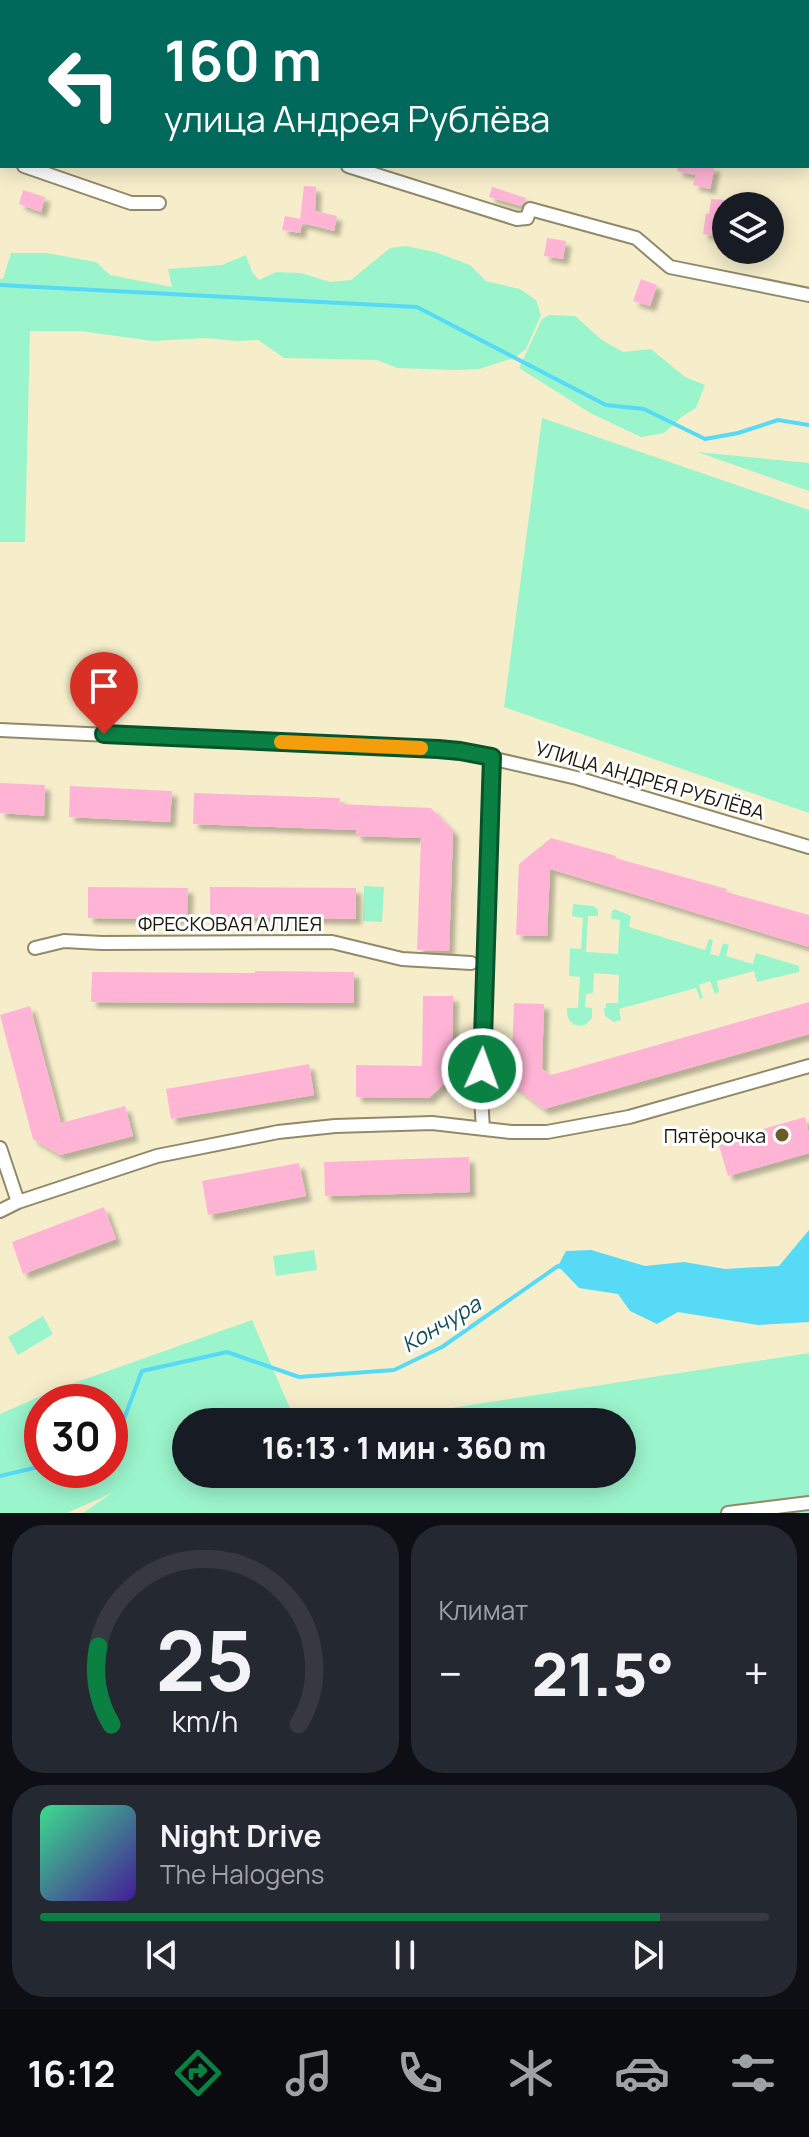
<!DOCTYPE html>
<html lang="ru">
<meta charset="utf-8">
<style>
body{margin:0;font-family:Manrope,sans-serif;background:#242831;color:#f1f3f6;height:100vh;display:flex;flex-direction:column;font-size:30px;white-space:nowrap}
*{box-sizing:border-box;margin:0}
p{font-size:26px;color:#9ea1a6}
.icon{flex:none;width:44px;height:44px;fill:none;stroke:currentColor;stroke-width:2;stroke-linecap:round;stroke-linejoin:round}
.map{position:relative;height:1513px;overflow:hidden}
.drawer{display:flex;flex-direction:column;gap:12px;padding:12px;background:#0d0f14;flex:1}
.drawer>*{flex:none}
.guide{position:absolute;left:0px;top:0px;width:810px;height:168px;box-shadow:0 4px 20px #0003;background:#00695c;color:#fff;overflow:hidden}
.tools{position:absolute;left:712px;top:192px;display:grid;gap:16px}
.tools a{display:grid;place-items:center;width:72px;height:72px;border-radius:50%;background:#171b24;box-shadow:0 4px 20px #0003;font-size:40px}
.speed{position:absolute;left:24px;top:1384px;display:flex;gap:16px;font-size:40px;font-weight:700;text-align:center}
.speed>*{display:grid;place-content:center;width:104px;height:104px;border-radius:50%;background:#171b24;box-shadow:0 4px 20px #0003;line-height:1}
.speed .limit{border:12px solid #d22;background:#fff;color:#111}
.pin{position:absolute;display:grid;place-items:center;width:68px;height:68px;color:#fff;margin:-82px -34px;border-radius:50% 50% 50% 0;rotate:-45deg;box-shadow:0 0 8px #0007}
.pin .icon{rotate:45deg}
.me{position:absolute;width:88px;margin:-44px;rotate:2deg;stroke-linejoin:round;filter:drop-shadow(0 0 6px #0008)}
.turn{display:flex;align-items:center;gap:28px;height:168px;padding:0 32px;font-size:36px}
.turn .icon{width:104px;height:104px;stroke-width:2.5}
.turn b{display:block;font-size:56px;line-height:68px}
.big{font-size:60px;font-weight:800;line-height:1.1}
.drawer .widget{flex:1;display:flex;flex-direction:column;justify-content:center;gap:12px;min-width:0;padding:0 28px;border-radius:32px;background:#242831}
.drawer .dial{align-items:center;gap:0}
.dial svg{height:208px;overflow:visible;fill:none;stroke:#363941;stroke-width:7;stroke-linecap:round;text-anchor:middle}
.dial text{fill:#f1f3f6;stroke:none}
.song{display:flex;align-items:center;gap:24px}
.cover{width:96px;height:96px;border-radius:12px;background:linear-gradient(135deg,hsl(150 70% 55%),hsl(260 70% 35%))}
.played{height:8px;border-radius:4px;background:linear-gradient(90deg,#0b8043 85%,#363941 85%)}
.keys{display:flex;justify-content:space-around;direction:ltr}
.heat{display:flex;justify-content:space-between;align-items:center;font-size:44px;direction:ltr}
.drawer .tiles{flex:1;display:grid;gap:12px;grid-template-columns:1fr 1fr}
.widget:last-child{grid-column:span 2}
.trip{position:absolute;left:172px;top:1408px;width:464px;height:80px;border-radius:40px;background:#171b24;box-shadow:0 4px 20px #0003;font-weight:800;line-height:80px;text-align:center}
.menu{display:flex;height:128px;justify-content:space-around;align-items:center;background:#090b0e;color:#9ea1a6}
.menu .icon{width:56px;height:56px}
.menu .selected{color:#0b8043}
.menu b{font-size:36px;color:#f1f3f6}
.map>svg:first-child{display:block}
.green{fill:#9bf5cc;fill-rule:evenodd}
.water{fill:#56daf6}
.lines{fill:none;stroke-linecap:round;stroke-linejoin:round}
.stream{stroke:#56daf6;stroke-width:4}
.building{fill:#ffb4d6;filter:url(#shadow)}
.minor-casing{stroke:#918969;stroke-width:16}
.minor{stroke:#fff;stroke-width:12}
.route-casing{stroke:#07532c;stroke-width:20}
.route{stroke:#0b8043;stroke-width:14}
.slow{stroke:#f59e0b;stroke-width:14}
.poi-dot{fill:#6c5a29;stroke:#fff;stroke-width:3}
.labels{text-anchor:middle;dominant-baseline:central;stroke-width:6;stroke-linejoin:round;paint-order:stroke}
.street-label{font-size:20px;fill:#1b180c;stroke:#fff}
.poi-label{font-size:20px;fill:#1b180c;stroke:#fff;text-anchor:end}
.water-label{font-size:22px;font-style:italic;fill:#114b57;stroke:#fff}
</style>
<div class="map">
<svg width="809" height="1513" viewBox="0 0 809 1513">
<defs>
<filter id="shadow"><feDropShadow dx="5.5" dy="5.5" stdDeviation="2" flood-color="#0004"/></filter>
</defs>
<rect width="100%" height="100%" fill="#f6eecb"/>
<path class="green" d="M406,246L435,252L470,265L486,281L520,289L536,300L541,315L526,349L514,358L479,369L454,370L397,368L377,360L284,358L258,340L238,341L205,338L153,341L80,331H30L25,542H0V279H3L11,253H46L96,262L110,275L172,287L168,269L222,265L246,255L252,272L259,280L276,272L301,273L330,282L351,280L390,248Z
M549,315L575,316L602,340L623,352L651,349L685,377L705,385L696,408L684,415L664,433L641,437L592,414L519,368L542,319Z
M542,418L809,510V813L504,707Z
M697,452L809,463V491Z
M364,886L384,887L382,922L363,921Z
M573,904L594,906L598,910V916H588L586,952L618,954L620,920L611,919L612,911L615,909L631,916L629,927L705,950L709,939L713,940L710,954L719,956L723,943L729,945L726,956L753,964L756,953L799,966V972L757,982L754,971L717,981L719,992L715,994L710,981L699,985L703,998L700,999L696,988L619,1009L621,1020L614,1022L605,1016L604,1008H606V1003H618L619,975L594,973L593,993L586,994L585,1007L592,1008V1018L585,1025C573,1028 566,1020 567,1008H578L580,977L569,976L570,948L581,949L583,918L572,916Z
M314,1250L317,1270L276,1276L273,1256Z
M43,1316L53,1334L18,1355L8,1337Z
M252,1320L292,1413L271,1422H186V1474H622V1422H361L809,1353V1513H83L112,1493L67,1513H0V1414L57,1389ZM42,1402H110V1470H42Z"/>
<path class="water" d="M809,1230V1322L758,1325L678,1312L657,1324L630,1311L618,1294L579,1288L558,1266L566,1251L591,1250L645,1266L684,1262L725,1269L779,1266Z"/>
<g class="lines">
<path class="stream" d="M0,285L417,307L606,405L644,409L705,439L738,433L778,420L809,425
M110,1431L122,1424L142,1371L227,1352L299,1377L394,1370L442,1347L558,1266L560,1267
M0,1476L42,1466"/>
</g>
<path class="building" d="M677,166H715L710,189L693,185L696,175L677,171Z
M304,186L316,187L315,211L337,216L334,231L302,223L300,233L282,230L285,216L300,219Z
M492,187L526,198L524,202L521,206L489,197Z
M23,190L45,197L41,212L19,204Z
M711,199L726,200V237L703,234L706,213L709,214Z
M547,238L566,241L563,259L544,256Z
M641,279L657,285L650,306L633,301Z
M0,783L45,785L44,816L0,813Z
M70,786L172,791L170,822L69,817Z
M194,793L340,798L339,804L431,808L453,831L449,951L417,950L421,838L356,836V830L193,824Z
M551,838L616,856L615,858L727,889L726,892L809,915V947L550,869L547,936L516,935L519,864Z
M88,887L188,888L187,919L88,918Z
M210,887L356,888V919L210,917Z
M255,971L354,972V1003L91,1002L92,972L255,973Z
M423,996H453L452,1076L429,1098L356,1097V1065L422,1066Z
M809,1002V1034L544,1109L511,1084L514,1003L544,1004L542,1069L551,1075Z
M30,1006L61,1123L125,1106L133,1136L60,1155L33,1139L0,1015Z
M309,1064L314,1095L171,1119L166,1089Z
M805,1117L809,1133V1153L728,1176L718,1142Z
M469,1157L470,1192L325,1196L324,1162Z
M299,1163L306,1196L208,1215L202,1181Z
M104,1207L116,1239L23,1274L12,1242Z"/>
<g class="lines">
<g class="minor-casing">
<path id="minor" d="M252,0L258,2
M26,2L27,0
M0,71H2
M0,89L2,84
M808,150H809
M0,157L2,158
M24,166L131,203H159
M348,166L517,219L527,218L530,209L636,238L670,267L809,295
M0,730L460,751L577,778L809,847
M35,948L64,941L102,943L332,942L402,959L471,963
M483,1129L481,1097L492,757
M0,1148L18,1202
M0,1211L18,1202L157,1156L278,1132L335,1126L432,1123L511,1132H547L629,1117L809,1066
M728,1513L809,1503"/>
</g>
<use href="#minor" class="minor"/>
</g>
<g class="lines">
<g class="route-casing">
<path id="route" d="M104,734L438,749L460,751L492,757L482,1069"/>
</g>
<use href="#route" class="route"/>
<path class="slow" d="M281,742L421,748"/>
</g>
<circle class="poi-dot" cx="782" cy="1135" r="8"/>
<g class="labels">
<g class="street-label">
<text transform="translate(650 780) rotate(16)">УЛИЦА АНДРЕЯ РУБЛЁВА</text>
<text x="230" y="923">ФРЕСКОВАЯ АЛЛЕЯ</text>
</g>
<g class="poi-label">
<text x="766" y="1135">Пятёрочка</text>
</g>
<g class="water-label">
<text transform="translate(441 1324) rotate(-31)">Кончура</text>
</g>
</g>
</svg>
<div class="tools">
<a><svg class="icon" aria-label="layers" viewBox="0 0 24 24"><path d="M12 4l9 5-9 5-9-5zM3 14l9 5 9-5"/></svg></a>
</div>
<div class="speed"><div class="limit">30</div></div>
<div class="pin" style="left:104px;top:734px;background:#d93025"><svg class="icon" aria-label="arrive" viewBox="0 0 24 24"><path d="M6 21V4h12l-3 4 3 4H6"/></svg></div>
<svg class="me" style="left:482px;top:1069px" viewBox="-20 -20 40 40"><circle r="17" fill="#0b8043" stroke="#fff" stroke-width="3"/><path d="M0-11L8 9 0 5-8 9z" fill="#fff"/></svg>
<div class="trip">16:13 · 1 мин · 360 m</div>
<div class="guide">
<div class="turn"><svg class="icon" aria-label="left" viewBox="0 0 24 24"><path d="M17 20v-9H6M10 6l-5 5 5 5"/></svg><div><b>160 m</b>улица Андрея Рублёва</div></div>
</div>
</div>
<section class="drawer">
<div class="tiles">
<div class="widget dial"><svg viewBox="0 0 100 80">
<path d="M14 69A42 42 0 1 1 86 69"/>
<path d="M14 69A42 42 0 0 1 9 39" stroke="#0b8043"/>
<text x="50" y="56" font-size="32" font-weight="700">25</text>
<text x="50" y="72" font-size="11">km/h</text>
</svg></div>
<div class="widget"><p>Климат</p>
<div class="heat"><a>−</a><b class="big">21.5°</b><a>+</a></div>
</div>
<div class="widget">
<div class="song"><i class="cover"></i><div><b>Night Drive</b><p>The Halogens</p></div></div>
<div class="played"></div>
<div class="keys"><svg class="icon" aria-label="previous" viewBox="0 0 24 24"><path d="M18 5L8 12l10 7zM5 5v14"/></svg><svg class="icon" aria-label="pause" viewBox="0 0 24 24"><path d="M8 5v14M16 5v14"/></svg><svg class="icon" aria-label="next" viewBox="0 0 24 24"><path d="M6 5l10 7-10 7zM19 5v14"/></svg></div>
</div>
</div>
</section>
<nav class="menu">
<b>16:12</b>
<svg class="icon selected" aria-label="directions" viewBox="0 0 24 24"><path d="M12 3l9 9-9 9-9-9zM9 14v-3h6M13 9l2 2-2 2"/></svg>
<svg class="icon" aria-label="music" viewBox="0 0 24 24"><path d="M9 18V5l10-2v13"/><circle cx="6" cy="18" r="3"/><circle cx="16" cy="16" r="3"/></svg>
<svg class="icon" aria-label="phone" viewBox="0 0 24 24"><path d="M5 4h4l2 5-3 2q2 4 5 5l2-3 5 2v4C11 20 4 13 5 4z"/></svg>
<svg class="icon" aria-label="climate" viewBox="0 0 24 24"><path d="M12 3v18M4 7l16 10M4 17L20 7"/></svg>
<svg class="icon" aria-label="car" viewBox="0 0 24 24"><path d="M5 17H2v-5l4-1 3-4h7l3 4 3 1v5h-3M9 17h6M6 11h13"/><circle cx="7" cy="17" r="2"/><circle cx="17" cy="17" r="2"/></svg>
<svg class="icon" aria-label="filters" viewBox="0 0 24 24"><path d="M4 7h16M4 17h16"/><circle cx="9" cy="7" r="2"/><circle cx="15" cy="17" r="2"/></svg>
</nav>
